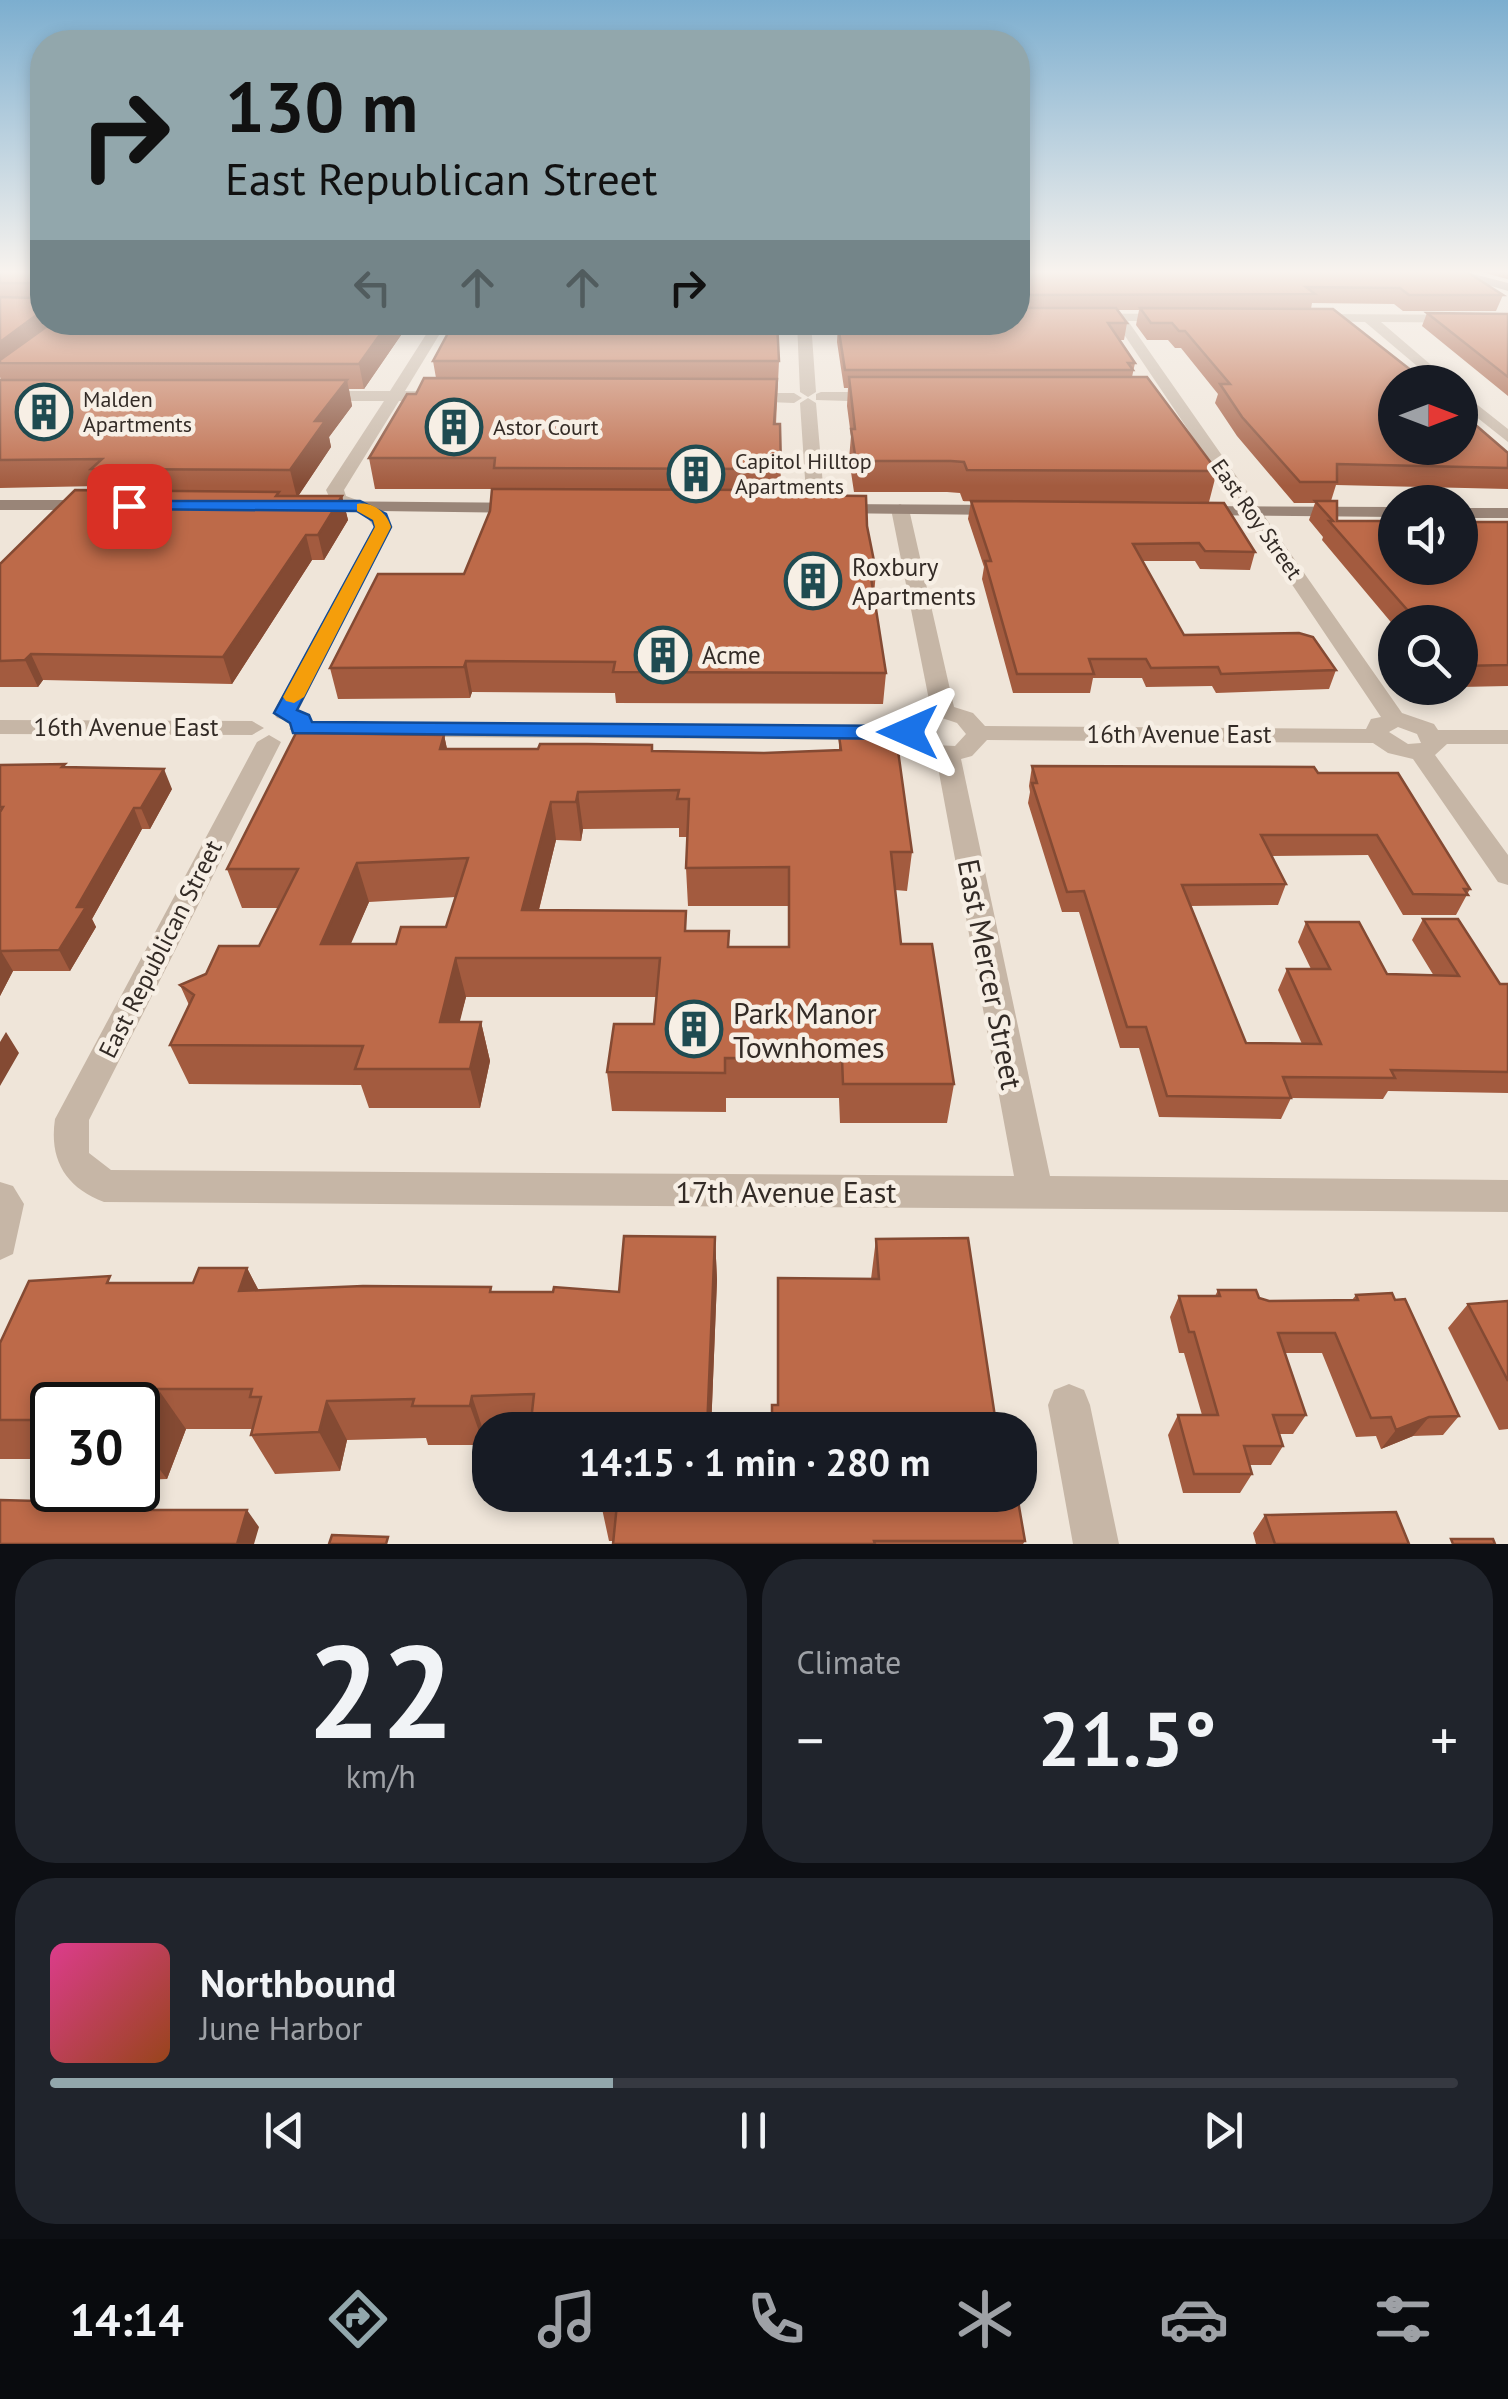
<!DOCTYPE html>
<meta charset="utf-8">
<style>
body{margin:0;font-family:"PT Sans",sans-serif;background:#20242c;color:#f1f3f6;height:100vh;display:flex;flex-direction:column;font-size:38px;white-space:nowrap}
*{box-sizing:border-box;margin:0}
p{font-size:32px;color:#9ea1a6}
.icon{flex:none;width:55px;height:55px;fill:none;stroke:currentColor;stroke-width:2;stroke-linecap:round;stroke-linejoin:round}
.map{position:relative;height:1544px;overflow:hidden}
.panel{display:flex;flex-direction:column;gap:15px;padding:15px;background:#0d0f14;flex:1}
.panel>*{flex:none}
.hud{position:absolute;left:30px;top:30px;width:1000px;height:305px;border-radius:40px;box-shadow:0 5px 15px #0003;background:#92a7ac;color:#111;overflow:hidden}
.needle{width:65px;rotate:90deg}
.buttons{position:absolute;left:1378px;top:365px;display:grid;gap:20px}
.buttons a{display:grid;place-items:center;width:100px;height:100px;border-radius:50%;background:#171b24;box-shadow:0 5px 15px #0003;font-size:50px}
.speed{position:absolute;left:30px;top:1382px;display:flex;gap:20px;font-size:50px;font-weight:700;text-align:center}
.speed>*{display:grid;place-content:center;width:130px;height:130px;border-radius:50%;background:#171b24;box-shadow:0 5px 15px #0003;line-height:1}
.speed .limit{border:5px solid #111;border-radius:15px;background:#fff;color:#111}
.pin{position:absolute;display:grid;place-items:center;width:85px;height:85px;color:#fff;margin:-42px;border-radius:20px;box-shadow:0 5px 15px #0006}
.me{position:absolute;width:110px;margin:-55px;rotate:270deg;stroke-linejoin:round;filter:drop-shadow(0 0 8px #0008)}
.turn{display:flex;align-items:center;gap:35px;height:210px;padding:0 30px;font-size:45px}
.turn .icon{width:130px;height:130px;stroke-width:2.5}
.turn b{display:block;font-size:70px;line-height:85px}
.lanes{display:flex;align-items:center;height:95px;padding:0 30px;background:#0003;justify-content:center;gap:50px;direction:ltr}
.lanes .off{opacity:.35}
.big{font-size:75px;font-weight:700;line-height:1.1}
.panel .tile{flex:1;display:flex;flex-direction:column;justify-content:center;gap:15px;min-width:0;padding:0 35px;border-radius:40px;background:#20242c}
.panel .dial{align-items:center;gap:0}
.dial b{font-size:130px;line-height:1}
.song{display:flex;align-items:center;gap:30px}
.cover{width:120px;height:120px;border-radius:15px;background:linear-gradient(135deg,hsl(330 70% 55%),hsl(20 70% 35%))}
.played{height:10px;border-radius:5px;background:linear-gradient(90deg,#92a7ac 40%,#363941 40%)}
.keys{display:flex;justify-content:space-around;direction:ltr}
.heat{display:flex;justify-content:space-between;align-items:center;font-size:55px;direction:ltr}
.panel .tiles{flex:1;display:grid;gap:15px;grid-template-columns:1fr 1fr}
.tile:last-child{grid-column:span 2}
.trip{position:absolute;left:472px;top:1412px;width:565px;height:100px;border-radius:40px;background:#171b24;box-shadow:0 5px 15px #0003;font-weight:700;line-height:100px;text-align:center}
.menu{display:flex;height:160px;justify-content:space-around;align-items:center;background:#090b0e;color:#9ea1a6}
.menu .icon{width:70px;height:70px}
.menu .on{color:#92a7ac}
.menu b{font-size:45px;color:#f1f3f6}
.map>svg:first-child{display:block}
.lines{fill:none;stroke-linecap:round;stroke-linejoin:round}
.street{fill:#c6b6a6;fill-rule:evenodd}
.secondary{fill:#998578;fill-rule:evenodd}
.wall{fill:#a35b3f;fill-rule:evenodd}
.shaded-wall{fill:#844a33}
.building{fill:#bd6a49;stroke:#844a33;stroke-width:2.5;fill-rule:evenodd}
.route{fill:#1a73e8;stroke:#114b97;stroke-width:2.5}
.slow{fill:#f59e0b}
.labels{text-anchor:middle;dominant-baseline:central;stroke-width:9;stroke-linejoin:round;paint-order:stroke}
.far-poi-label{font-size:22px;fill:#332b26;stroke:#f7efe5;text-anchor:start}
.far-street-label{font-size:22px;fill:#332b26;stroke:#f7efe5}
.poi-label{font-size:25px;fill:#332b26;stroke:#f7efe5;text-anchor:start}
.street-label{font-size:25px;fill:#332b26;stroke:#f7efe5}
.near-street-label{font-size:30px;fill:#332b26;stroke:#f7efe5}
.near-poi-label{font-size:30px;fill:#332b26;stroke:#f7efe5;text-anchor:start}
</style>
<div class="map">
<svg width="1508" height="1544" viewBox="0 0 1508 1544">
<rect width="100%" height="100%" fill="#efe5d9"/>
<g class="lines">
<path class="street" d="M1018,313L1177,314L1179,317L1172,321H1128L1402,713L1434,724L1438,730H1508V744H1447L1435,755L1508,855V885L1498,882L1413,759L1388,753L1373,743L987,740L972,756L961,759L1050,1176L1508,1180V1212L104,1202C65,1187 49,1159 55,1119L257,742L269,735L281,742L89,1120V1153L111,1170L1014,1176L937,762L917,756L901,740L301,736L289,729L301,722L897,726L915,708L930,705L891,509L900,504L909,509L954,707L973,713L985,726L1366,729L1371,719L1381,717L1115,321H1018ZM942,718L957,723L966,734L955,746L934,745L921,735V725L929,719ZM1398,727L1417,734L1421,743L1408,744L1389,732Z
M1312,314L1508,315V323L1381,322L1451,382H1436L1365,322L1307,321L1305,318Z
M434,322H447L405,391H440L448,396L440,401H399L344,490L346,496L379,508L392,527L297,713L285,720L277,718L273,713L374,527L366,516L332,503L326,490L384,401H320L312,396L320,391H390Z
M797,322H811L816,392L808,397L800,392Z
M1460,391L1508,429V442L1460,404Z
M821,392H881L889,397L881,402L816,400V394Z
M745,393H794L802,398L794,403L740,401L737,398Z
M808,398L816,403L825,509L816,514L807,509L800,403Z
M0,720L252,721L264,728L252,735L0,734Z
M0,1182L13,1186L24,1204L13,1254L0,1260Z
M1069,1384L1084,1390L1090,1405L1119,1544H1073L1048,1405L1054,1390Z"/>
<path class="secondary" d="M1437,270H1458L1508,283V291Z
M0,500H95L104,505L95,510H0Z
M310,501L525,503L534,508L525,513L304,510V502Z
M835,504L1000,505L1009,510L1000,515L829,513L826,509Z
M1195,506L1395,507V517L1189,515L1186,511Z
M1460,508H1508V518H1460Z"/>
</g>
<path class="wall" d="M0,270H42V322H410L364,389H349L352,406L329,437L331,447L298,496H342L348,520L324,560H312L232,684L43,680L38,687H0V564L99,491L98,486L0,488V380H1L0,377Z
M1018,270H1464L1503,295L1496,311H1403L1394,304L1312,303L1311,309L1460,410L1467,416L1466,418L1508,453V489L1336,485L1331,501L1337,521L1508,522V686L1460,687V622H1395V627L1322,540L1323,537L1309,520L1315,503H1294L1237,436L1215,403L1218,394L1181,348H1175L1168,340H1147L1136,325L1139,310H1118L1127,323L1124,340H1120L1135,363L1132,377L1217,471L1209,502L963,501L960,493L947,492H854L849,459L851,436L847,406L848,388H844L837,342L838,322H1018Z
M1474,270H1508V279H1507Z
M1427,313L1508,314V396L1422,326Z
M433,361H779L776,424H780L781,495L867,526L876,571L874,596L886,673L883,704L616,703L615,693L472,692L470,698L338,699L330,668L464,574L490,511L497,489H375L369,458L416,394L436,378Z
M971,501L1255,552L1250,570L1200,569L1195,561H1143L1184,635L1336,670L1329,689L1216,693L1212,686L1146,687L1142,678H1093L1090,693H1013L982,579L984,567L968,519Z
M444,735L447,749L764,753L839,751V736L912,852L907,891L895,890L901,944L954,1084L947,1123H840L839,1098H726V1112L612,1111L607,1072L654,1024L656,997H466L459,1022H481L490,1061L480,1108H369L361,1085L189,1084L170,1045L189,1005L180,985L206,974L259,946L279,908H242L227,869ZM679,828V837H687L686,868L688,906H788V947H729V931H687L539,910L556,840L581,841L583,829ZM456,897L446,927L396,944H350L369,902Z
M0,765L66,768L172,789L150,829H142L92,919L96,927L70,971H13L0,996Z
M1032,766L1318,773L1470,889L1456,915H1403L1368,855L1272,856L1286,884L1278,905L1190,906L1246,1043L1302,1044L1278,990L1287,969H1311L1298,942L1306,922L1387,974L1434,976L1412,940L1423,919L1500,984H1508V1093L1388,1091L1383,1099L1291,1098L1281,1119L1159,1117L1139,1048H1120L1079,912H1062L1028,803L1030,792L1029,786Z
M715,1237L717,1280L711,1430H490V1436H485L484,1445H428L426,1438L347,1440L340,1471L275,1474L251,1435L252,1429H186L167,1479L138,1480V1405H52V1459H0V1343L114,1283H193L247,1268L258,1290L492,1292H619Z
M876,1239L997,1430L777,1405L778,1278L871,1279Z
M1218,1290L1259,1298L1269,1301L1352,1300L1356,1295L1459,1416L1443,1435L1413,1436L1381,1449L1376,1436L1356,1437L1322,1353H1285L1306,1415L1293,1434H1280L1283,1446L1271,1465H1249L1252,1474L1240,1493H1183L1168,1435L1178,1415H1202L1184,1353H1179L1170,1317L1179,1296H1215Z
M1508,1301V1429L1499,1430L1448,1328L1468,1304Z
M602,1495L1025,1541L1023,1544H613V1541H609L601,1504Z
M1265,1515L1409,1544H1256L1253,1533Z"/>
<path class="shaded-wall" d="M42,311V322H66L0,363V342Z
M389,322H410L364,389L359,364Z
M347,380L352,406L329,437L331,447L297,498L290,470L315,421Z
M342,496L348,520L324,560L318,535Z
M306,535L312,560L232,684L223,657Z
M31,654L43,680L38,687L25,660Z
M466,661L472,692L470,698L464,667Z
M444,735L452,772L440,749Z
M164,769L172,789L150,829L141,808Z
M578,792L583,829L581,841L576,802Z
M551,802L556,840L529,949L522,910Z
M134,808L142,829L92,919L96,927L70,971L59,950L77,907Z
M357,863L369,902L334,983L321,944Z
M1,951L13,971L0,996V952Z
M456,958L466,997L450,1061L440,1022Z
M481,1022L490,1061L480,1108L470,1069Z
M6,1032L19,1053L0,1086V1042Z
M715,1237L717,1280L711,1430H707Z
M247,1268L269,1310L239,1291Z
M158,1389L186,1429L167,1479L138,1441Z
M472,1396L485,1436L484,1445L470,1406Z
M327,1401L347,1440L340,1471L319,1432Z
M1429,1417L1413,1436L1381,1449L1396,1430Z
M247,1510L259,1527L254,1544H237Z"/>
<path class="building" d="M0,270H42V311L0,342V297L34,298L38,287L34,283H0Z
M1018,270H1464L1503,295H1409L1400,288L1306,287L1315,294L1018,295Z
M1018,305L1020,308H1116L1127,323H1108L1135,363H1128L1133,370H845L838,325H845L844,322H1018Z
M1140,308L1333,309L1426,382H1395V448H1460V410L1467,416L1464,415L1508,453V468L1337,464V482H1300L1242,417L1220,384H1230L1185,331H1179L1172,323H1151Z
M1427,313L1508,314V377Z
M53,322H389L359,364L0,363V360Z
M454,322H777L779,361H433Z
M849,377H1147L1217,471L967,470L964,462L951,461H856L851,429H855Z
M424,378L777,379L774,424H780L781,469L494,468L495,458H369L407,394H416Z
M0,380H347L315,421H325L290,470L91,469L102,459L0,460Z
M492,489L781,490V495L866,496L867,526L876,571H870L886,673L613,672L615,662L466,661L464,667L330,668L378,574H464L490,511Z
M75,490L279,492L276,496H342L318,535H306L223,657L31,654L25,660L0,661V564Z
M971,501L1224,503L1255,552L1205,551L1199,543L1133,544L1184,635L1299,633L1313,637L1336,670L1221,674L1218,667L1151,668L1146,659H1089L1094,674H1017L985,561H991Z
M1315,501H1337V521H1395V568H1460V522H1508V665L1460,666V622H1418L1329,521H1333Z
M296,733L444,735L440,749H538L540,744H587L652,745V751L764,753L841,750L839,736H896L912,852H891L901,944H932L954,1084H843L842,1059L725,1058V1073L607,1072L614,1024H654L660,958H456L440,1022H481L470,1069H355L363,1046L170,1045L194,995L180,985L206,974L219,946H259L298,869H227ZM679,790L677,799H689L686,868L789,867V947H728L729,931H685L686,911L522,910L551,802H576L578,792ZM468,858L446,927H401L396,944H321L357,863Z
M65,764L62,767L164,769L141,808H134L77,907H86L59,950L1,951L0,952V812L3,807H0V765Z
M1032,766L1314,767L1318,773H1398L1470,889H1464L1468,895L1413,894L1377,835H1261L1286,884L1182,885L1246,1043L1321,1044L1287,969H1330L1306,922H1359L1387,974L1459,976L1423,919H1458L1500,984H1508V1072L1391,1070L1395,1078L1283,1077L1291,1098L1167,1096L1146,1027H1127L1084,891L1067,892L1032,783H1037Z
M624,1236L715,1237L707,1430H530L534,1394L472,1396L470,1406H412L414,1399L327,1401L319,1432L251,1435L261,1397H250L252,1389H158L138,1440V1405H52V1420H0V1343L29,1281L110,1276L107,1283H193L199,1268H247L239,1291L363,1286L491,1287L490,1292H553L554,1287L619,1292Z
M968,1238L997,1430H772V1405H778V1278L879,1279L876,1239Z
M1218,1290H1256L1259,1298L1269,1301L1358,1300L1356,1295L1392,1293L1395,1300L1405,1299L1459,1416L1429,1417L1396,1430L1391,1417L1371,1418L1335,1333H1278L1306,1415H1273L1283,1446H1244L1252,1474H1194L1178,1415H1218L1194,1332H1189L1179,1296H1220Z
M1508,1301V1381L1468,1304Z
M602,1495H1017L1025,1541H874L875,1544H613L617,1504H601Z
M0,1500L76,1502V1510H247L237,1544H0Z
M1396,1512L1409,1544H1275L1265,1515Z
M332,1535L388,1537L386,1544H329Z
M1451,1539H1493L1495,1544H1453Z"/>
<linearGradient id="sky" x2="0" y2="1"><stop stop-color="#7caecf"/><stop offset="0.56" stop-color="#f8f3ee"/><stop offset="1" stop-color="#f8f3ee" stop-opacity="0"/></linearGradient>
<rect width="1508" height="486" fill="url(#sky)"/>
<path class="route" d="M129,501H360L386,514L391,527L297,710L309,715L312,722L908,726L918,732L908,739L293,733L290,723L274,713L375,527L373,521L357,511L123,509V502Z"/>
<path class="slow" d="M357,504C373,501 387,513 391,527L304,697L294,703L286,701L283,697L375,527L373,520L357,511Z"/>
<defs>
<g id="building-ring" transform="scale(2.875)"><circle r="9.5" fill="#f7efe5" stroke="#1f4b51" stroke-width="1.5"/><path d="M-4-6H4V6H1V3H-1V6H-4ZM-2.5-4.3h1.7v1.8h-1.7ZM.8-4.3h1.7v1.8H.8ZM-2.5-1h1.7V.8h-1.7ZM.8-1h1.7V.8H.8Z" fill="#1f4b51"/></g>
</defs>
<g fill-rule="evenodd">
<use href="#building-ring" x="44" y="412"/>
<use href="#building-ring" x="454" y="427"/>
<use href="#building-ring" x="696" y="474"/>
<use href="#building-ring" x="813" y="581"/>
<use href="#building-ring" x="663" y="655"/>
<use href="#building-ring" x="694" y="1029"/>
</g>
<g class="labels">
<g class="far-poi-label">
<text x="83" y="399">Malden<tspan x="83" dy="25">Apartments</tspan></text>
<text x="493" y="427">Astor Court</text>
<text x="735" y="461">Capitol Hilltop<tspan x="735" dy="25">Apartments</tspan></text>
</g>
<g class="far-street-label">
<text transform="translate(1257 519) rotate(55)">East Roy Street</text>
</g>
<g class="poi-label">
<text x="852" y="567">Roxbury<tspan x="852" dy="29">Apartments</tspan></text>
<text x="702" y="655">Acme</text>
</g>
<g class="street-label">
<text x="126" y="727">16th Avenue East</text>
<text x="1179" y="734">16th Avenue East</text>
<text transform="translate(160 949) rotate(-63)">East Republican Street</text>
</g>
<g class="near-street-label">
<text transform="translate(991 974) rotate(79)">East Mercer Street</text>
<text x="786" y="1191">17th Avenue East</text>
</g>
<g class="near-poi-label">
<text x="733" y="1012">Park Manor<tspan x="733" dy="34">Townhomes</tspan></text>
</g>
</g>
</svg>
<div class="buttons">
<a><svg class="needle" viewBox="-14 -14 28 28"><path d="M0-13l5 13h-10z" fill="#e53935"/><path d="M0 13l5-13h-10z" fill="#9ea1a6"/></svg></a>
<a><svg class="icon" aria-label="sound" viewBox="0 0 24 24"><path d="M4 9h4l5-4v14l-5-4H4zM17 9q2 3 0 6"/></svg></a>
<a><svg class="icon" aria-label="search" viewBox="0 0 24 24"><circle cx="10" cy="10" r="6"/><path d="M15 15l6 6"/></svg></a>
</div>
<div class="speed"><div class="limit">30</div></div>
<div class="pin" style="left:129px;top:506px;background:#d93025"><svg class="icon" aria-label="arrive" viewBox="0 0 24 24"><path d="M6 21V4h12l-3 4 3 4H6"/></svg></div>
<svg class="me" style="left:908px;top:732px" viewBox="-20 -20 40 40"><path d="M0-17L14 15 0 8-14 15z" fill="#1a73e8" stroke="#fff" stroke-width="4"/></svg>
<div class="trip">14:15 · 1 min · 280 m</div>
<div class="hud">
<div class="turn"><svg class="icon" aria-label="right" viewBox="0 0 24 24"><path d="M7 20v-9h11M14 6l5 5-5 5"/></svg><div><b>130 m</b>East Republican Street</div></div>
<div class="lanes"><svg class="icon off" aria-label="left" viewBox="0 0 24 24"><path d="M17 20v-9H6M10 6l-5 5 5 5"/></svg><svg class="icon off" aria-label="ahead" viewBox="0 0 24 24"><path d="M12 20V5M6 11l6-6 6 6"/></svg><svg class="icon off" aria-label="ahead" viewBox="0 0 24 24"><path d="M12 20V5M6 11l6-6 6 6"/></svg><svg class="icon" aria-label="right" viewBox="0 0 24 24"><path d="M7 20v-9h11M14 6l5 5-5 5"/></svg></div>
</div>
</div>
<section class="panel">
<div class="tiles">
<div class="tile dial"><b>22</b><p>km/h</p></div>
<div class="tile"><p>Climate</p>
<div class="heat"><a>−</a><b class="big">21.5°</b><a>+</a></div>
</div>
<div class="tile">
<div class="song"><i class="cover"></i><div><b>Northbound</b><p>June Harbor</p></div></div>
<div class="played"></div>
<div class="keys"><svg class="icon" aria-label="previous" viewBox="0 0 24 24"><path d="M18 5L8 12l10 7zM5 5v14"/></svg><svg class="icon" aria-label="pause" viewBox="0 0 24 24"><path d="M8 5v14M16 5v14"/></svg><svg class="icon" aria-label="next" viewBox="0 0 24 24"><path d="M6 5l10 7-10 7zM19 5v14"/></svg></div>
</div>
</div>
</section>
<nav class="menu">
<b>14:14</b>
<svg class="icon on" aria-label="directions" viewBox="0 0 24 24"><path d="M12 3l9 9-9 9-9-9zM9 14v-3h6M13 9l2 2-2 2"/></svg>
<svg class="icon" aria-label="music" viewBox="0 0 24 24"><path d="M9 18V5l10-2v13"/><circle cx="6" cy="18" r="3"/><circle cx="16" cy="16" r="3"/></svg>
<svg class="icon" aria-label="phone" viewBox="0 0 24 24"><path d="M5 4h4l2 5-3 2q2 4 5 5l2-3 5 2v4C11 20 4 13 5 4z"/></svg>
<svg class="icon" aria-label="climate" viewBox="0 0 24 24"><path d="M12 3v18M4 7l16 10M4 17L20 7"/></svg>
<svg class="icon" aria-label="car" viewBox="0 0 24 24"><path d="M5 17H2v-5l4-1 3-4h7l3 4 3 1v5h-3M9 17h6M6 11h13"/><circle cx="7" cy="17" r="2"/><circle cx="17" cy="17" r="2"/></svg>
<svg class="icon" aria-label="filters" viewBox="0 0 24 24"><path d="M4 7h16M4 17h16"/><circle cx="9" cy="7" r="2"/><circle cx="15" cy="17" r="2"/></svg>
</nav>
